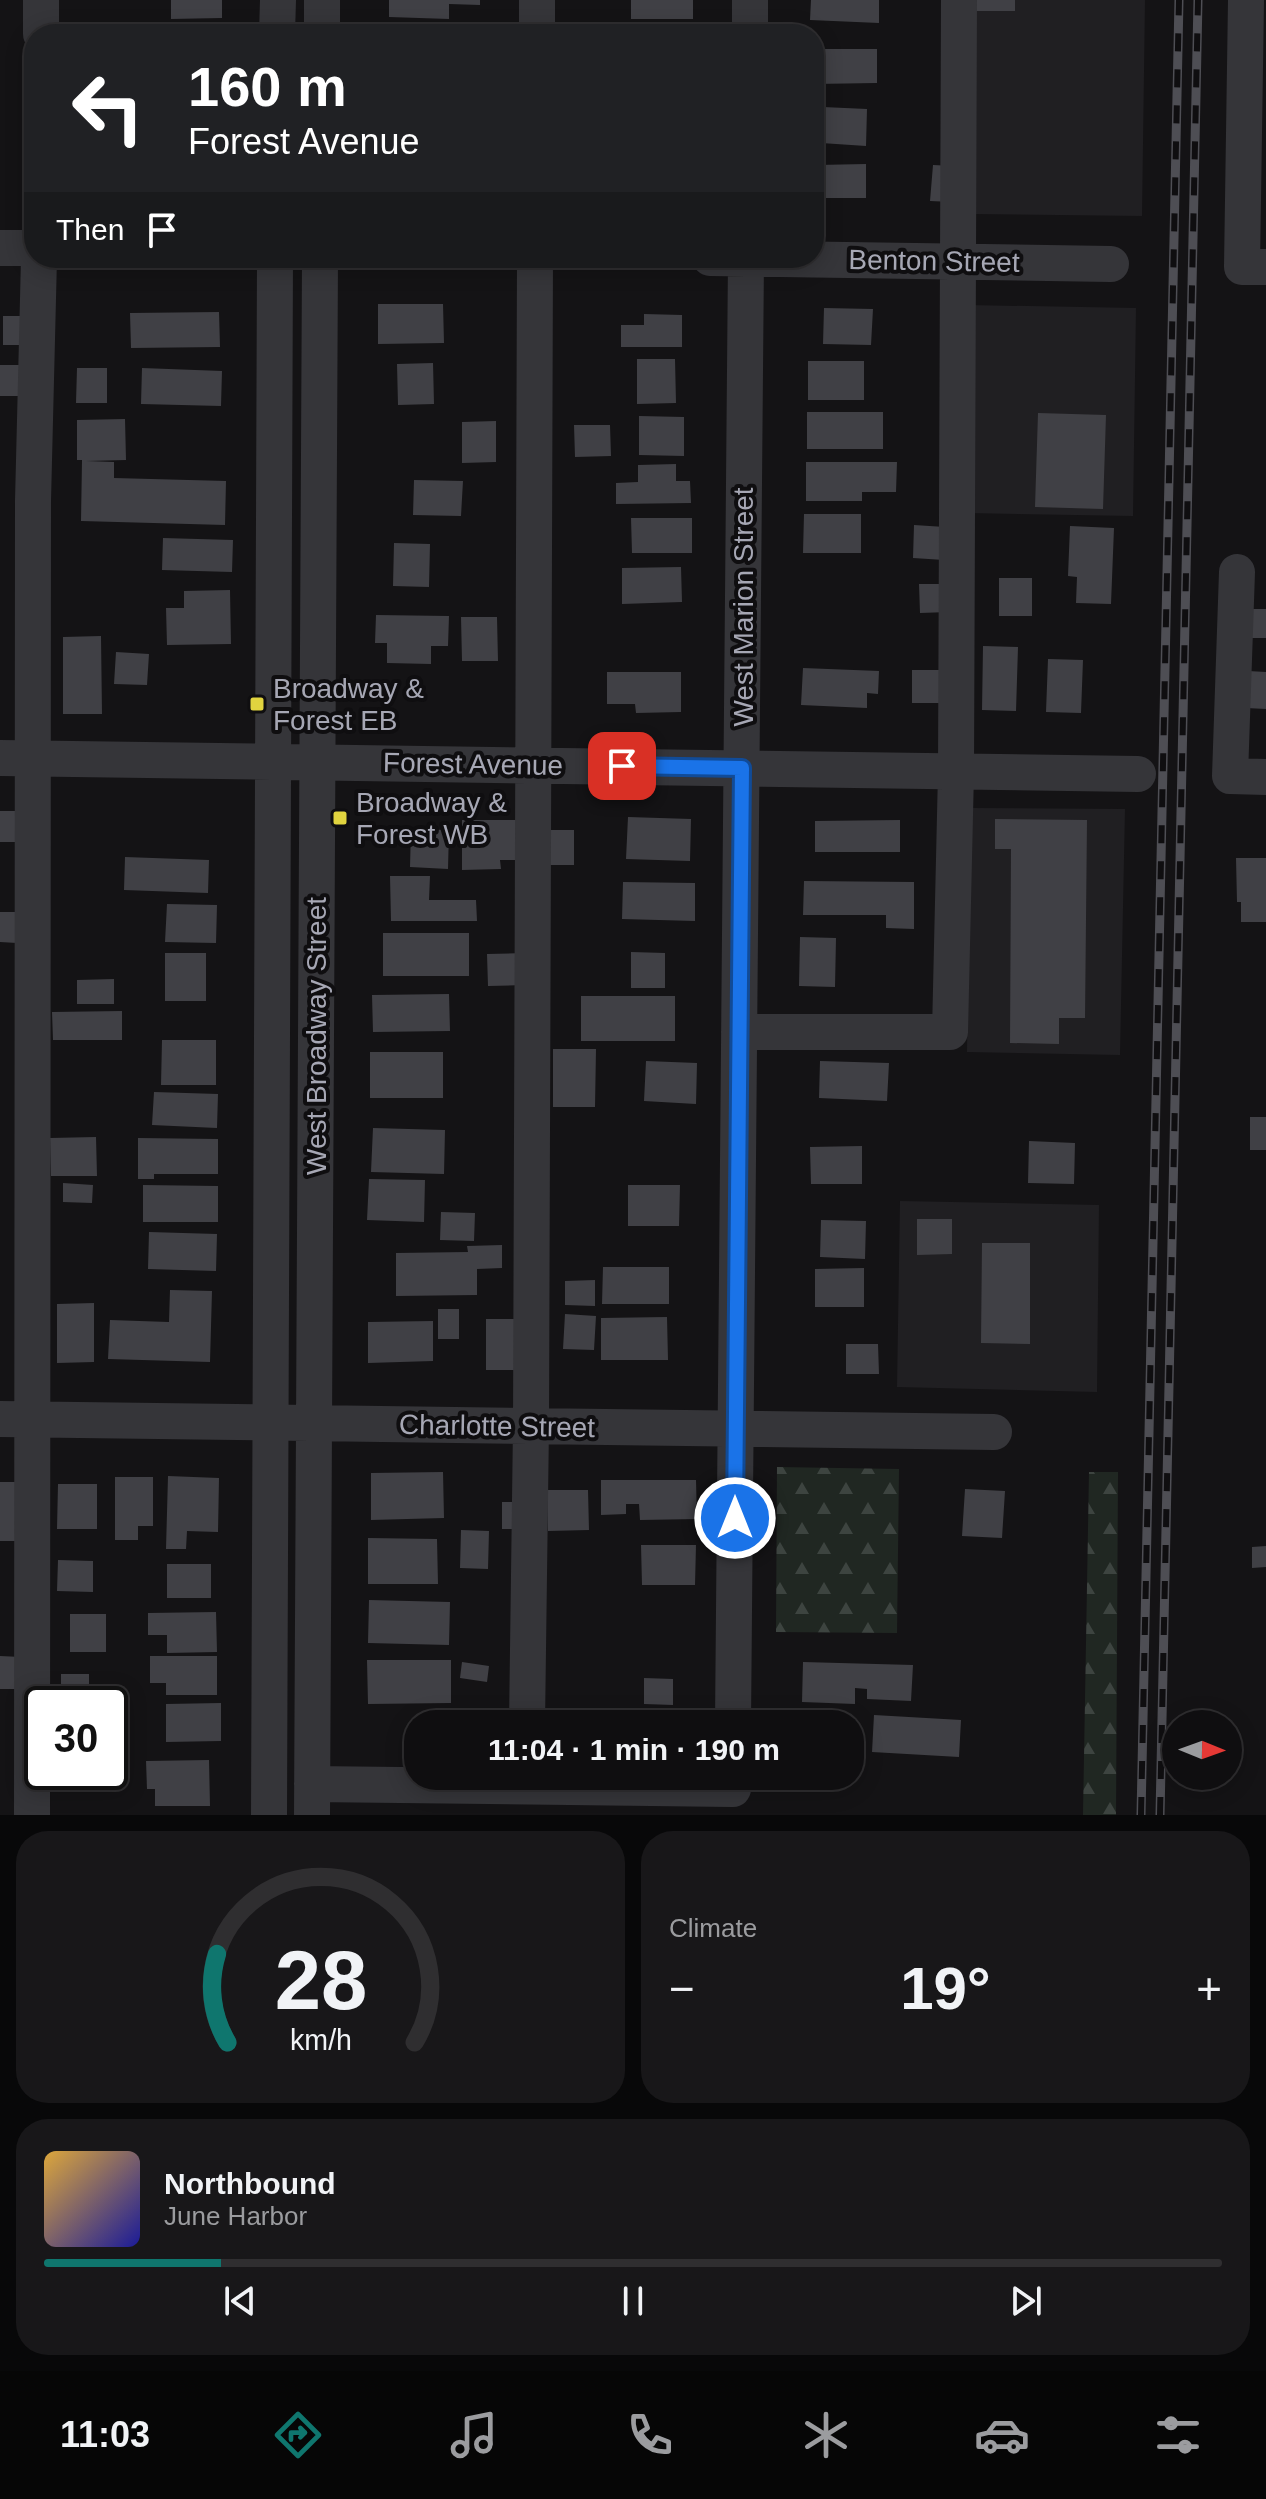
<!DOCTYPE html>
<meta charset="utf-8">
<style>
body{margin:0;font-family:Helvetica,sans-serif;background:#181719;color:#f1f3f6;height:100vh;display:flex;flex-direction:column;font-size:30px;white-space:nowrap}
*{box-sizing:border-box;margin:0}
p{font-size:26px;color:#9b9c9f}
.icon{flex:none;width:44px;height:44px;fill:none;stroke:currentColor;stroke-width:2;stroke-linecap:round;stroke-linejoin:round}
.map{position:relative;height:1815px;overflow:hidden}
.panel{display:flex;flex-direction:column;gap:16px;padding:16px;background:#080809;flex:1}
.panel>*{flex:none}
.guide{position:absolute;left:24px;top:24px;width:800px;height:244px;border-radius:32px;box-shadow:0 4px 20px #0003,0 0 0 2px #2f2e30;background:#202124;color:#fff;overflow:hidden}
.needle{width:52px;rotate:91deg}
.fabs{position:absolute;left:1162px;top:1710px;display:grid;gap:16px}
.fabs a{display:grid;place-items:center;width:80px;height:80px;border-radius:50%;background:#0f0e10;box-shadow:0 4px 20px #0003,0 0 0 2px #2f2e30;font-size:40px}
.speed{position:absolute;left:24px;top:1686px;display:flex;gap:16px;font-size:40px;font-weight:700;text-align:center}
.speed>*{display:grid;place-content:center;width:104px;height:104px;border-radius:50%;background:#0f0e10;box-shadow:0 4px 20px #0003,0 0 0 2px #2f2e30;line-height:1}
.speed .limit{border:4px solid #111;border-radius:12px;background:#fff;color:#111}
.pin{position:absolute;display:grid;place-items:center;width:68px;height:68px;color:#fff;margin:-34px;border-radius:16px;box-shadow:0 4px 12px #0006}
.me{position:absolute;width:88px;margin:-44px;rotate:0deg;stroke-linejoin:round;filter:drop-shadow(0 0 6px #0008)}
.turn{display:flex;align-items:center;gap:28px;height:168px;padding:0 32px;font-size:36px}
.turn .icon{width:104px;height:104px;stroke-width:2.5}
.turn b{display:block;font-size:56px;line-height:68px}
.then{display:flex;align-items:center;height:76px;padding:0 32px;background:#0003;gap:16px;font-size:30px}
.big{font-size:60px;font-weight:800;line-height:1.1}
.panel .widget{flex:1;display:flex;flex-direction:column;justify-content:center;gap:12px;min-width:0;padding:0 28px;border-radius:32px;background:#181719}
.panel .dial{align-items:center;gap:0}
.dial svg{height:208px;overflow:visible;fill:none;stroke:#2f2e30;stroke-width:7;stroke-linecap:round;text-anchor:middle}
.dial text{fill:#f1f3f6;stroke:none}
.song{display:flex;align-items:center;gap:24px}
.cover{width:96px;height:96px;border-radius:12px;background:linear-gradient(135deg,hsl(40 70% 55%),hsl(240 70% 35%))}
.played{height:8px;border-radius:4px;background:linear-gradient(90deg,#0f766e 15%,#2f2e30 15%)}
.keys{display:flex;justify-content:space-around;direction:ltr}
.heat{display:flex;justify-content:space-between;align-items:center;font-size:44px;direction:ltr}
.panel .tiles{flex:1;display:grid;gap:16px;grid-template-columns:1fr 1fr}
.widget:last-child{grid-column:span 2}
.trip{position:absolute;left:404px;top:1710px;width:460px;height:80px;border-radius:32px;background:#0f0e10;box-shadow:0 4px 20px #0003,0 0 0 2px #2f2e30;font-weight:800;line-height:80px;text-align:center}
.menu{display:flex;height:128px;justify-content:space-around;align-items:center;background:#060606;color:#9b9c9f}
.menu .icon{width:56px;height:56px}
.menu .on{color:#0f766e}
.menu b{font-size:36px;color:#f1f3f6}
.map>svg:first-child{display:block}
.built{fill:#201f22}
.forest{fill:url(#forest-firs)}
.building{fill:#404045}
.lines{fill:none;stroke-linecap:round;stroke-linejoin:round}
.minor{stroke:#353539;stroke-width:36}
.rail-casing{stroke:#4e4e54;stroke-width:9}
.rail{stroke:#0f0e10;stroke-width:6;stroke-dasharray:18;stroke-linecap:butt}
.route-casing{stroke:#114b97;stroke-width:20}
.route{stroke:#1a73e8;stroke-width:14}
.poi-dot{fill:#e1d43f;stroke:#0f0e10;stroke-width:3}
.labels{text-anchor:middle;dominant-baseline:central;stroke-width:8;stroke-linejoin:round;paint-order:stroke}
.street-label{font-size:28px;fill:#a6a7b4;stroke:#0f0e10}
.poi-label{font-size:28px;fill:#a6a7b4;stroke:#0f0e10;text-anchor:start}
</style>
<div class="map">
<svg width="1266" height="1815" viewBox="0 0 1266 1815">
<defs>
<pattern id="forest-firs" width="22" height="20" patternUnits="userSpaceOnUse" patternTransform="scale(2)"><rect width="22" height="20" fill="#202722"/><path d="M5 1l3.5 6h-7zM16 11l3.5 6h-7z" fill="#3d4440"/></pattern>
</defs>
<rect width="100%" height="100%" fill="#141315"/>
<path class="built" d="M971,0H1145L1142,216L971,214Z
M967,305L1136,308L1133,516L967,513Z
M970,808L1125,809L1120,1055L967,1052Z
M900,1201L1099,1205L1097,1392L897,1387Z"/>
<path class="forest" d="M777,1467L899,1469L897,1633L776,1632Z
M1089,1472H1118L1116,1815H1083Z"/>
<path class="building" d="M171,0H222V18L171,19Z
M389,0H480V5L449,4V19L389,17Z
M631,0H693V19H631Z
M811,0H879V23L810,20Z
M973,0H1015V11H973Z
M814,49H877V83L814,84Z
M823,107L867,109L866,146L821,143Z
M866,164V198H817V165Z
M933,165L954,166L952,202L930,201Z
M378,304H443L444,343L378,344Z
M824,308L873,309L871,345L823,344Z
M219,312L220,347L131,348L130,313Z
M644,314L682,315V347H621V325H644Z
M3,316H26V345H3Z
M637,359H675L676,403L637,404Z
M808,361H864V400H808Z
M433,363L434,404L398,405L397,364Z
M0,365H28V396H0Z
M77,368H107V403H76Z
M142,368L222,371L221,406L141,404Z
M807,412H883V449H807Z
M1038,413L1106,415L1103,509L1035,507Z
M639,416L684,417V456L639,455Z
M125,419L126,460L86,461L114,462V478L226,481L225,525L81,521L82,460H77V420Z
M496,421V462L462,463V422Z
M574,425H610L611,456L575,457Z
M806,462H897L896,492H862V501H806Z
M676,464V481H690L691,503L616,504V483L638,482V465Z
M414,480L463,481L461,516L413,515Z
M804,514H861V553H803Z
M631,518H692V553H632Z
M914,525L945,527L944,560L913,558Z
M1070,526L1114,528L1111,604L1076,603L1077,577L1068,576Z
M163,538L233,540L232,572L162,570Z
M394,543L430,544L429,587L393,586Z
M681,567L682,602L622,604V568Z
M999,578H1032V616H999Z
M919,584H949V612L920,613Z
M230,590L231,644L167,645L166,608H184V591Z
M1248,609H1266V638H1249Z
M376,615L449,616L448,646H431V664L387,663V643H375Z
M461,617H497L498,661H462Z
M101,636L102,714H63V637Z
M983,646L1018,647L1016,711L982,710Z
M116,652L149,654L147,685L114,684Z
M1048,659L1083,660L1081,713L1046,712Z
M803,668L879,671L878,694L867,693V708L801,705Z
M912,670H948V703H912Z
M1248,671L1266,672V709L1246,708Z
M607,672H681V712L636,713L635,704H607Z
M0,811H19V842H0Z
M628,817L691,819L690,861L626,859Z
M995,819L1087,820L1085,1018H1059V1044L1010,1043L1011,849H995Z
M462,820H521V860H500L501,869L462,870Z
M900,820V852H815V821Z
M411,829L449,830L448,869L410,867Z
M550,830H574V865H550Z
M125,857L209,860L208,893L124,890Z
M1236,858H1266V922H1241V902H1237Z
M390,876H430L429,900H476L477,921H391Z
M804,881L914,882V929L886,928V915H803Z
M623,882L695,883V921L622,919Z
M167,904L217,905L216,943L165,942Z
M0,912H17V943L0,942Z
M383,933H469V976H383Z
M800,937L836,938L835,987L799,986Z
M631,952L665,953V988H631Z
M165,953H206V1001H165Z
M524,953V985L488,986L487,954Z
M114,979V1004H77V980Z
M449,994L450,1031L373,1032L372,995Z
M581,996H675V1041H581Z
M122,1011V1040H53L52,1012Z
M162,1040H216V1085H161Z
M553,1049H596L595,1107H553Z
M370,1052H443V1098H370Z
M646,1061L697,1063L696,1104L644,1101Z
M820,1061L889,1063L887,1101L819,1098Z
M154,1092L218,1094L217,1128L152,1125Z
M1250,1117H1266V1150H1250Z
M373,1128L445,1130L444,1174L371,1172Z
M96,1137L97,1176H51L50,1138Z
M138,1138L218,1139V1174H154V1179H138Z
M1029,1141L1075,1143L1074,1184L1028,1183Z
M862,1146V1184H811L810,1147Z
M369,1179L425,1180L424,1222L367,1220Z
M63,1183L93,1185L92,1203L63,1202Z
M143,1185L218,1186V1222H143Z
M628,1185H680L679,1226H628Z
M441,1212L475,1213L474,1241L440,1240Z
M917,1219H952V1254L917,1255Z
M821,1220L866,1221L865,1259L820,1257Z
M149,1232L217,1234L216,1271L148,1269Z
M982,1243H1030V1344L981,1343Z
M502,1245V1268L477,1269V1295L396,1296V1253L468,1252L467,1246Z
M603,1267H669V1304H602Z
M864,1268V1307H815V1269Z
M595,1280V1306L565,1305V1281Z
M170,1290L212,1291L210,1362L108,1359L110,1320L169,1322Z
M94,1303V1362L57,1363V1304Z
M438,1309H459V1339H438Z
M565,1314L596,1316L594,1350L563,1349Z
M667,1317L668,1360H601V1318Z
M486,1319H519L520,1370H486Z
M433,1321V1361L368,1363V1322Z
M846,1344H878L879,1374H846Z
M443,1472L444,1518L371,1520V1473Z
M168,1476L219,1478L218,1532L187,1531L186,1549H166Z
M115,1477H153V1526H138V1540H115Z
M601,1480H696L697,1519L640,1520L639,1504H626V1514L601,1515Z
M0,1482H21V1541H0Z
M58,1484H97V1529H57Z
M965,1489L1005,1491L1002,1538L962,1536Z
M547,1490H588L589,1530L548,1531Z
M502,1502H519L520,1529H502Z
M461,1530L489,1531L488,1569L460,1568Z
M368,1538L437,1539L438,1584H368Z
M641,1545H696L695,1585H642Z
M1266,1546V1567L1252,1568V1547Z
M58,1560L93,1561V1592L57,1591Z
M167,1564H211V1598H167Z
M369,1600L450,1602L449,1645L368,1643Z
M216,1612L217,1652L167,1653V1635H148V1613Z
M70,1614H106V1652H70Z
M0,1656L21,1657L20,1689H0Z
M150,1656H217V1695H166V1683H150Z
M367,1660H451V1703L368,1704Z
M462,1662L489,1666L487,1682L460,1678Z
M803,1662L913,1665L911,1701L867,1699V1689L855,1688V1704L802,1702Z
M61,1674H89V1696H61Z
M644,1678L673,1679V1705L644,1704Z
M221,1703V1741L166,1742V1704Z
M633,1714L695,1716L694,1724H633Z
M874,1715L961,1720L959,1757L872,1752Z
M548,1717H581V1724H548Z
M209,1760L210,1806H155V1789H147L146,1761Z"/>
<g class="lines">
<path class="minor" d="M1246,0L1242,267H1266
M41,34V0
M277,34L278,0
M322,34V0
M537,34V0
M750,34V0
M0,248H34
M710,258L1111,264
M1237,572L1230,776L1266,777
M0,758L1138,774
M739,1032H950L956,772L959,0
M0,1419L994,1432
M527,1724L531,1426L535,258
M733,1724L746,258
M312,1784L733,1789
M32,1815L33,501L39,258
M269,1815L275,258
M312,1815L320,258"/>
<g class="rail-casing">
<path id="rail" d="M1141,1815L1179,0
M1160,1815L1198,0"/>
</g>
<use href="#rail" class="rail"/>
</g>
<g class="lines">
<g class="route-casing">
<path id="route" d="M622,766L742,768L735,1518"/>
</g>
<use href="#route" class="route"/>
</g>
<g class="poi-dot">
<rect x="249" y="696" width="16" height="16" rx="4"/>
<rect x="332" y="810" width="16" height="16" rx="4"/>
</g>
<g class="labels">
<g class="street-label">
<text transform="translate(934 261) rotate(1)">Benton Street</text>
<text transform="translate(743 607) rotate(-90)">West Marion Street</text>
<text transform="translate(473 764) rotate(1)">Forest Avenue</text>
<text transform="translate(316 1036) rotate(-90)">West Broadway Street</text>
<text transform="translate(497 1426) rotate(1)">Charlotte Street</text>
</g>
<g class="poi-label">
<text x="273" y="688">Broadway &amp;<tspan x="273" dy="32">Forest EB</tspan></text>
<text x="356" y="802">Broadway &amp;<tspan x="356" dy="32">Forest WB</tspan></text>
</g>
</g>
</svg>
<div class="fabs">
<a><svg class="needle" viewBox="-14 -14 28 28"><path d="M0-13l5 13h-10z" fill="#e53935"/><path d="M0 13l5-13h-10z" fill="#9b9c9f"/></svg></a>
</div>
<div class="speed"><div class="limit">30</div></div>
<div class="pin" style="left:622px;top:766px;background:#d93025"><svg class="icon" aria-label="arrive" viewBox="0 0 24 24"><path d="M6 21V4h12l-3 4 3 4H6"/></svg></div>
<svg class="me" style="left:735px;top:1518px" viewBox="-20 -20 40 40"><circle r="17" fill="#1a73e8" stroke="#fff" stroke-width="3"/><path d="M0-11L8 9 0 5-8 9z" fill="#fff"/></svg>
<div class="trip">11:04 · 1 min · 190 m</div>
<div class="guide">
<div class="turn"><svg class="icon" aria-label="left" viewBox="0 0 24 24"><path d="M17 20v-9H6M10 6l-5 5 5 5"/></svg><div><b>160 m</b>Forest Avenue</div></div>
<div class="then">Then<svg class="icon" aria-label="arrive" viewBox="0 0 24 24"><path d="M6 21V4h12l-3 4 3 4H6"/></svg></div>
</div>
</div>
<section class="panel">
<div class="tiles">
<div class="widget dial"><svg viewBox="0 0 100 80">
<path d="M14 69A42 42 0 1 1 86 69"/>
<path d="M14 69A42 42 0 0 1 10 35" stroke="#0f766e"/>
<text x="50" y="56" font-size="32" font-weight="700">28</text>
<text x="50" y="72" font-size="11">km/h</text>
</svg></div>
<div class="widget"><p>Climate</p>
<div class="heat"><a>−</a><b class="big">19°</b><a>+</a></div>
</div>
<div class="widget">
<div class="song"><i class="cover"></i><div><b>Northbound</b><p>June Harbor</p></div></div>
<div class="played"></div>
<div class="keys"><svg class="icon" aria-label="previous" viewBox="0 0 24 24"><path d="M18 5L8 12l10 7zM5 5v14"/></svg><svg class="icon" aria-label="pause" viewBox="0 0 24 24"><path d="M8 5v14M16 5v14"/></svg><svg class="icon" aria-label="next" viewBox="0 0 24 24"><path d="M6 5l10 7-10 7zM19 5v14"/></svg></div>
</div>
</div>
</section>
<nav class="menu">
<b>11:03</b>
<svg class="icon on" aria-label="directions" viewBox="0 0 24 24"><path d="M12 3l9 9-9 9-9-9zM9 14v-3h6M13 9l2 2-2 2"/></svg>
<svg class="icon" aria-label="music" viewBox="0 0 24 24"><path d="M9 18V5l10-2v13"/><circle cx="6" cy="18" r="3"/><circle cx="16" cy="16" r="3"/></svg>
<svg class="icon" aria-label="phone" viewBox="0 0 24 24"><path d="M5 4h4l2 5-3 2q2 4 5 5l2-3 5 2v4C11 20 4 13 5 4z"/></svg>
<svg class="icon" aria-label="climate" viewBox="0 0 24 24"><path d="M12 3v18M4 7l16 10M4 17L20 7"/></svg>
<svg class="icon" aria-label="car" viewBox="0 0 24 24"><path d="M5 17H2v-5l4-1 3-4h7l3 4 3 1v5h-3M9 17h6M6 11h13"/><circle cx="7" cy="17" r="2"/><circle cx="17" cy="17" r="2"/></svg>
<svg class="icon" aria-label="filters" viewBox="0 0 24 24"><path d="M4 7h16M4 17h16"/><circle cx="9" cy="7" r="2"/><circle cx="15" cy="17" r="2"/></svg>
</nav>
